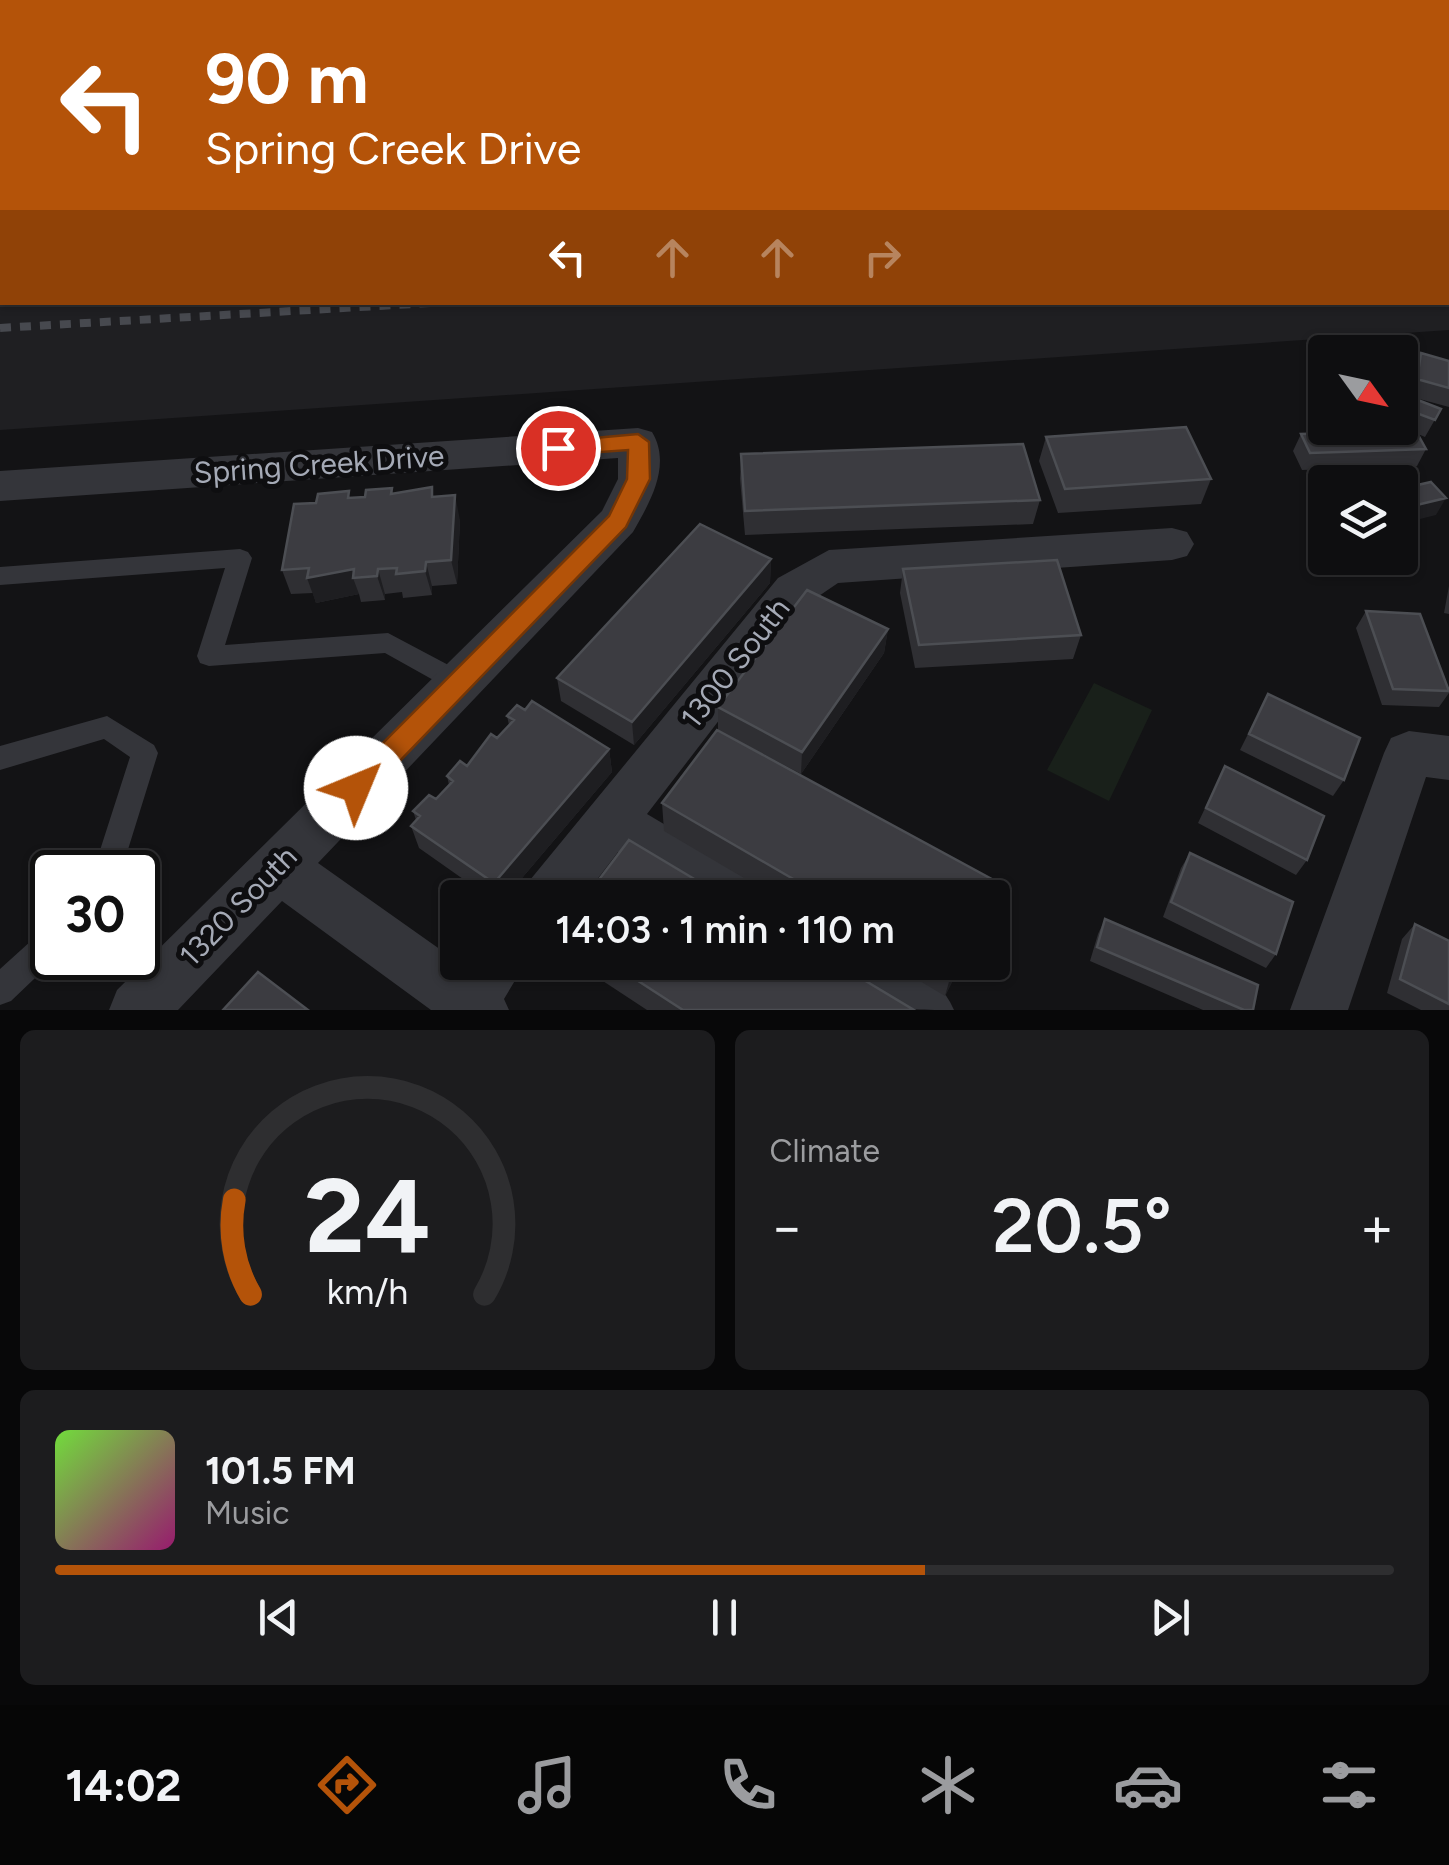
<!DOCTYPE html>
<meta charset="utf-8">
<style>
body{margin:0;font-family:Figtree,sans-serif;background:#1c1c1e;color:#f1f3f6;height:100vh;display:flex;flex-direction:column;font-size:38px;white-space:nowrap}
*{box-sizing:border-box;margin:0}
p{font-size:32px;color:#9b9c9f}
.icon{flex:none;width:55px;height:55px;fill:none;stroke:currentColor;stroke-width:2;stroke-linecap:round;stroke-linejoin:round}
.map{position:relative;height:1010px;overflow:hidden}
.details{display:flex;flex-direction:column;gap:20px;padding:20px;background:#080809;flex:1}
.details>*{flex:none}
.guide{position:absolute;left:0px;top:0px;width:1450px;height:305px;box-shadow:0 2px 8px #0004,0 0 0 2px #2e2e30;background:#b45309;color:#fff;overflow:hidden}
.needle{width:65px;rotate:123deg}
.buttons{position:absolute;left:1308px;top:335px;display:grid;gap:20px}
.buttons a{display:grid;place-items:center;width:110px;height:110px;border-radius:10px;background:#0e0e10;box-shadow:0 2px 8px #0004,0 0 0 2px #2e2e30;font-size:50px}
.speed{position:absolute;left:30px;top:850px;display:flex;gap:20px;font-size:50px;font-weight:700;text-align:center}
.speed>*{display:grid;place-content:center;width:130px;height:130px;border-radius:50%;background:#0e0e10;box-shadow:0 2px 8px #0004,0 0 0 2px #2e2e30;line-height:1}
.speed .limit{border:5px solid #111;border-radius:15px;background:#fff;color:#111}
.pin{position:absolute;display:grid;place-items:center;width:85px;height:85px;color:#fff;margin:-42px;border:5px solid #fff;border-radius:50%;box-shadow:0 2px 10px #0007}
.me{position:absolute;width:110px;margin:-55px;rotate:45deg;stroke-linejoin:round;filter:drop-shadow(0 0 8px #0008)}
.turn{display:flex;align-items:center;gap:35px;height:210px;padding:0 40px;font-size:45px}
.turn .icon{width:130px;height:130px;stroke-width:2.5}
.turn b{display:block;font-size:70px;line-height:85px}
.lanes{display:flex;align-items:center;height:95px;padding:0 40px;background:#0003;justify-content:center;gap:50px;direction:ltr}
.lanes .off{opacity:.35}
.big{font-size:75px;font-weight:600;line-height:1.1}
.details .widget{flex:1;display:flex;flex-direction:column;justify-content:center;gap:15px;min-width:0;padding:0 35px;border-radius:15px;background:#1c1c1e}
.details .dial{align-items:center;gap:0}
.dial svg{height:260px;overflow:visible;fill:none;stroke:#2e2e30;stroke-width:7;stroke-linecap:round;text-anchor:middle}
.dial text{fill:#f1f3f6;stroke:none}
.song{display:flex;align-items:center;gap:30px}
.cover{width:120px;height:120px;border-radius:15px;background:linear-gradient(135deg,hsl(100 70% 55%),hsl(320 70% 35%))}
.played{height:10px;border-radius:5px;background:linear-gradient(90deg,#b45309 65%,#2e2e30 65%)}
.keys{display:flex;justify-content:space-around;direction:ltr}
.heat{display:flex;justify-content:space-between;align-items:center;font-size:55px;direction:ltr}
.details .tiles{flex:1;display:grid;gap:20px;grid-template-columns:1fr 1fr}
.widget:last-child{grid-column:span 2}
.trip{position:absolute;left:440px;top:880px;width:570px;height:100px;border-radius:10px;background:#0e0e10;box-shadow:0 2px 8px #0004,0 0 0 2px #2e2e30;font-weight:600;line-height:100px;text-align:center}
.menu{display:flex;height:160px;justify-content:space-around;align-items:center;background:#060606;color:#9b9c9f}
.menu .icon{width:70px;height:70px}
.menu .current{color:#b45309}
.menu b{font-size:45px;color:#f1f3f6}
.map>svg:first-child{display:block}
.built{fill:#1f1f22}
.green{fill:#19201a}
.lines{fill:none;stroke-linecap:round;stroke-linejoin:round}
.service{fill:#34353a;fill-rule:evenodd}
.minor{fill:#34353a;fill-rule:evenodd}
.rail{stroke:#47494f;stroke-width:8;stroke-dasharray:11 9;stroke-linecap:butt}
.wall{fill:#2f2f33}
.shaded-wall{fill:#1e1e21}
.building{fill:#3c3c41;stroke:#4c4e53;stroke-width:2.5}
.route{fill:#b45309;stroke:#753606;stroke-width:2.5}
.labels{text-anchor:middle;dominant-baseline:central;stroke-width:10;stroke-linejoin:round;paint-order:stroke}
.street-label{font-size:30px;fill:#a5aab6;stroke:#0e0e10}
</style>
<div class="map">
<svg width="1449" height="1010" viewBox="0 0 1449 1010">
<rect width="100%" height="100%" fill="#131315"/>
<path class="built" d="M1449,23V330L0,430V99L2,302H1448Z"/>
<path class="green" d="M0,0H1449V29L1448,2H2L0,116Z
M1094,683L1152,710L1109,801L1047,770Z"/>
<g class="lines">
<path class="service" d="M1449,53V63H1448V54Z
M0,121H2V131H0Z
M240,549L248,552L252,558L225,645L388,633L471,677L475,684L471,691L462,694L453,691L385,653L209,666L200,663L197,656L225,568L0,585V567Z
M107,716L154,745L158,753L121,872H93L130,757L104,739L0,770V746Z
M52,927V958H56L11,1001L0,1005V969L42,931Z"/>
<path class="minor" d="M638,428L652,432C672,465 650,502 633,532L318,863L458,962H526L504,999L509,1010H431L282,901L178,1010H109L117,990L602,511L618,479V458L0,501V471Z
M1172,528L1187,532L1194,544L1187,556L1172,560L838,583L810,602L647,814L758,880L766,898H690L618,852L583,898H522L530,880L778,578L829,550Z
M1409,731L1449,736V780L1426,777L1348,1010H1290L1384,753L1391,738Z
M819,962C870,962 931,955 954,1010C903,1010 843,1010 819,962Z"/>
<path class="rail" d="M0,328L447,302"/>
</g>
<path class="wall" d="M1421,353L1449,361V407L1412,397L1441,409L1425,437L1418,434L1426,449L1417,466L1302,470L1293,451L1301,434L1410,431L1400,427V392L1408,396L1412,370Z
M1046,437L1211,479L1201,504L1058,513L1039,461Z
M741,454L1040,500L1033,524L745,535L740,479Z
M392,488L393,494L434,497L460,520L457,584L432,586V595L403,598L402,592L385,594V600L361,602L359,594L316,603L313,593L291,594L282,570L316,503L365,497Z
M771,559L770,583L634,745L561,701L557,678Z
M903,569L1081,635L1073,659L915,668L900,593Z
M1449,586V614L1444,613Z
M1366,611L1449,688V693L1439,707L1382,705L1356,628Z
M888,629L884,653L801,774L718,730V707Z
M1268,694L1344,780L1333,796L1240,750Z
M507,716L609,749L612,772L505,898H490L419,848L411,826L416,820L413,811L436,799L449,785L447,776L467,766L497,738L509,725Z
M1225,766L1307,860L1296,875L1198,823Z
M662,803L999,883L992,903V898H778L664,831Z
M1190,853L1276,954L1266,968L1163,917L1181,868Z
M1105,919L1253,1010H1203L1090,961L1098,934Z
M1415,924L1449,941V1010H1421L1387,993L1402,939Z
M574,962H834L914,1010H647Z
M888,962H962L945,996Z"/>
<path class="shaded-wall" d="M455,495L460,520L457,584L451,560Z
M1446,498L1436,515L1400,524V509Z
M771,559L770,583L634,745L632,722Z
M426,562L432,586V595L425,571Z
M354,569L353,578L359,594L316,603L307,578Z
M378,569L385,594V600L377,576Z
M888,629L884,653L801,774L802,752Z
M609,749L612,772L505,898H498L494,883Z
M957,962H962L945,996L952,971Z"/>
<path class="building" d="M1421,353L1449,361V388L1417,379Z
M1400,393L1441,409L1435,420L1400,407Z
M1186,427L1211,479L1065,489L1046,437Z
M1416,431L1426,449L1310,453L1301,434Z
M1023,444L1040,500L745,511L741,454Z
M1431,482L1446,498L1400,509V489Z
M432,487V497L455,495L451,560L426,562L425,571L396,574L397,568L378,569L377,576L353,578L354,569L307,578L309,568L282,570L294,504L316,503L318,494L349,491L348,498L365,497L366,490L392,488L391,494Z
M700,524L771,559L632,722L557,678Z
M1057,560L1081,635L919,645L903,569Z
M807,590L888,629L802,752L718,707Z
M1366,611L1420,614L1449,691L1393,689Z
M1268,694L1360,738L1344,780L1249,734Z
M532,701L609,749L494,883L411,826L420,816L413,811L429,795L436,799L453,781L447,776L460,761L467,766L491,734L497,738L514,720L507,716L517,705L525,710Z
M717,730L999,883L991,898H826L662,803Z
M1225,766L1324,816L1307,860L1206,808Z
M629,840L726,898H585Z
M1190,853L1293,902L1276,954L1171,902Z
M1105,919L1258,985L1253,1010H1244L1097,947Z
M1415,924L1449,941V1004L1400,979Z
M609,962H834L914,1010H683Z
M938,962H957L952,971Z
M258,972L308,1010H223Z"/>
<path class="route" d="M638,434L649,442L650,479L626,527L366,796L356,800L347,796L343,788L347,779L609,516L627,479L628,450L558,455L551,453V442Z"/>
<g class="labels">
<g class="street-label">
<text transform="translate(319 464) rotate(-4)">Spring Creek Drive</text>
<text transform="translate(735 663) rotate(-52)">1300 South</text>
<text transform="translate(238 906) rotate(-46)">1320 South</text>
</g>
</g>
</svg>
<div class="buttons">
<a><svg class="needle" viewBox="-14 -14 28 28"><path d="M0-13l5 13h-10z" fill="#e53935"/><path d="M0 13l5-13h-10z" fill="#9b9c9f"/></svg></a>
<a><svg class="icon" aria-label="layers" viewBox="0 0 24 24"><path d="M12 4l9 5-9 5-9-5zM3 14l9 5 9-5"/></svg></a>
</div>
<div class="speed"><div class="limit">30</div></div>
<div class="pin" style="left:558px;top:448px;background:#d93025"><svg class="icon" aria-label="arrive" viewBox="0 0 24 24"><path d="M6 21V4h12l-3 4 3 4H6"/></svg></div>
<svg class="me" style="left:356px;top:788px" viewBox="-20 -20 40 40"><circle r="19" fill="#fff"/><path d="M0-13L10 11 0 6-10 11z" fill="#b45309"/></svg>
<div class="trip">14:03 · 1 min · 110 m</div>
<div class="guide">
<div class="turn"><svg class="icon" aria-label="left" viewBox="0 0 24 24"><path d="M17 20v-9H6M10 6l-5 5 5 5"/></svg><div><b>90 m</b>Spring Creek Drive</div></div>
<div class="lanes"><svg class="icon" aria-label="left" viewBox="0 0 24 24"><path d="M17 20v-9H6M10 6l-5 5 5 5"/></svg><svg class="icon off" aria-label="ahead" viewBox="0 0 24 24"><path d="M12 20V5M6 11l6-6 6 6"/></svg><svg class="icon off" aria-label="ahead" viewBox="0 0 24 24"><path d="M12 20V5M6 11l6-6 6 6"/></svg><svg class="icon off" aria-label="right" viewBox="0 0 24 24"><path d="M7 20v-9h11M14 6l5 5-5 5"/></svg></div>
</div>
</div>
<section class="details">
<div class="tiles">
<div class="widget dial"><svg viewBox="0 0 100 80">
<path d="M14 69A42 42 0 1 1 86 69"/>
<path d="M14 69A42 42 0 0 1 9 40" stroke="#b45309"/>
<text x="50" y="56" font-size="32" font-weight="700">24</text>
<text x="50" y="72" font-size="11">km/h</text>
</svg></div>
<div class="widget"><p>Climate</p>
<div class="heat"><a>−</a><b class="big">20.5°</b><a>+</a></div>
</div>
<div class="widget">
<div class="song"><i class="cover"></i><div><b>101.5 FM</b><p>Music</p></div></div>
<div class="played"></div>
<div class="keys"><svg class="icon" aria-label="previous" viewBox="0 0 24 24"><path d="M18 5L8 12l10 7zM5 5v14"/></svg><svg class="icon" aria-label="pause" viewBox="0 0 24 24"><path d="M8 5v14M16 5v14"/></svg><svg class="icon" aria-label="next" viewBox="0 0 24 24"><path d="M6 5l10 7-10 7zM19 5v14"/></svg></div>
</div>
</div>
</section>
<nav class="menu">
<b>14:02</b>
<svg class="icon current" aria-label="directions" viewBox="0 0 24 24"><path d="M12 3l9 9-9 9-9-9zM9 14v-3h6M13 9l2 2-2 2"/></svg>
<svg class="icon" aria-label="music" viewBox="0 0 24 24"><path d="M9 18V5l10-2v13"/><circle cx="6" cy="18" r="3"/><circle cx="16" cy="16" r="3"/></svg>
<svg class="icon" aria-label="phone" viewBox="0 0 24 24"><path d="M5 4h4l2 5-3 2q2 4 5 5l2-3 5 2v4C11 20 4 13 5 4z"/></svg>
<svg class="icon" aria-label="climate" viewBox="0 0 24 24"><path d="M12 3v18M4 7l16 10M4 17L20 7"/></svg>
<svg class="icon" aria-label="car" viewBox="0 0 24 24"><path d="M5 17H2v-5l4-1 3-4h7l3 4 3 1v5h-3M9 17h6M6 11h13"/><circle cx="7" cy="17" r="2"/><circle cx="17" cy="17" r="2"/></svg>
<svg class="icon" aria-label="filters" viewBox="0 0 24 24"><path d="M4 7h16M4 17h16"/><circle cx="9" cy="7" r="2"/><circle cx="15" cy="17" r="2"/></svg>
</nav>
